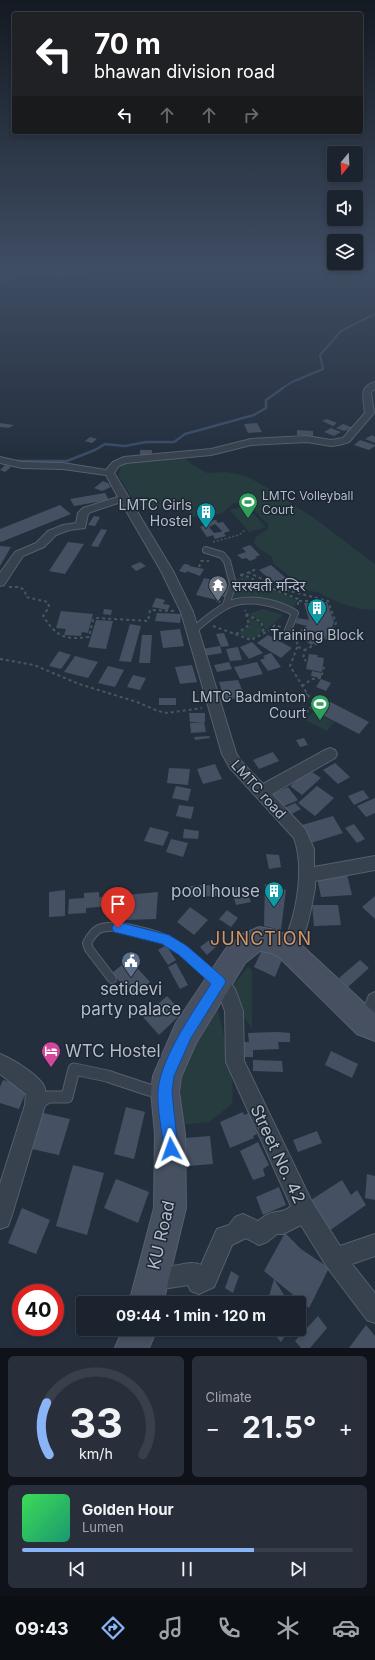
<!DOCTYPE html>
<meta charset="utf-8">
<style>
body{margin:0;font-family:Inter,"Noto Sans Devanagari",sans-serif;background:#282f3a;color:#f1f3f6;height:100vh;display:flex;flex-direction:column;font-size:15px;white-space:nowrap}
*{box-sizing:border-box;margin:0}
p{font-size:13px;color:#a0a4aa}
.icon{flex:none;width:22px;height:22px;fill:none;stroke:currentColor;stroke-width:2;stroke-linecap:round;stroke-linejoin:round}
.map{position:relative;height:1348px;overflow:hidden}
.sheet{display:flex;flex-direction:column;gap:8px;padding:8px;background:#0f1319;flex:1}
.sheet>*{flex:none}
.guide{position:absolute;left:12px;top:12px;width:351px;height:122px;border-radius:4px;box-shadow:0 2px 6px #0003,0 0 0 1px #39404a;background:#202124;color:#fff;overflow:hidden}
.needle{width:26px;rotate:198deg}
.tools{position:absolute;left:327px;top:146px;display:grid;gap:8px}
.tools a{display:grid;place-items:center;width:36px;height:36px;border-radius:4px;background:#1b232e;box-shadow:0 2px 6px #0003,0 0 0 1px #39404a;font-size:20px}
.speed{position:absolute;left:12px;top:1284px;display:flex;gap:8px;font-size:20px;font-weight:700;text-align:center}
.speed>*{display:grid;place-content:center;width:52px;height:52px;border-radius:50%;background:#1b232e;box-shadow:0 2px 6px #0003,0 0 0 1px #39404a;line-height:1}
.speed .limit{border:6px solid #d22;background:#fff;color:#111}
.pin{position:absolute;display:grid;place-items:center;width:34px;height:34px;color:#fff;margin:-41px -17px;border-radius:50% 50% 50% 0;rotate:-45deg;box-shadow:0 0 4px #0007}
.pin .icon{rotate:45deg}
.me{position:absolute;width:44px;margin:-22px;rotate:356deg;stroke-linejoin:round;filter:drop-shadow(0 0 3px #0008)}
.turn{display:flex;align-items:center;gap:14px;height:84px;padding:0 16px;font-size:18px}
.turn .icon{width:52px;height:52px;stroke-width:2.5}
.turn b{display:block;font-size:28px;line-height:34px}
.lanes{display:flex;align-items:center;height:38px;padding:0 16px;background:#0003;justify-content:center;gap:20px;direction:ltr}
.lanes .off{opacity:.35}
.big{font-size:30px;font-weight:700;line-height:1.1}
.sheet .card{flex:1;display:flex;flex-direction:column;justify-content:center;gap:6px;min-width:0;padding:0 14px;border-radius:6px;background:#282f3a}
.sheet .dial{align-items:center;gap:0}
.dial svg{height:104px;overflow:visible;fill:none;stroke:#39404a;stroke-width:7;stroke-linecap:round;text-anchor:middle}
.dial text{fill:#f1f3f6;stroke:none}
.song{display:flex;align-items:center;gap:12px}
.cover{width:48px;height:48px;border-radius:6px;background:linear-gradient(135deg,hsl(130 70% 55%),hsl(160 70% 35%))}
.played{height:4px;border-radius:2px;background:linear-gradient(90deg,#8ab4f8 70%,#39404a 70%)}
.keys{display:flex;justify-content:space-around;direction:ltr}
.heat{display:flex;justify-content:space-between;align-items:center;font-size:22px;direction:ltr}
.sheet .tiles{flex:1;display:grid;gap:8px;grid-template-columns:1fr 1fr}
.card:last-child{grid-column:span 2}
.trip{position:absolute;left:76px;top:1296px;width:230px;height:40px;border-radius:4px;background:#1b232e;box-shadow:0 2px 6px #0003,0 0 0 1px #39404a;font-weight:700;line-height:40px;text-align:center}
.menu{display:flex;height:64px;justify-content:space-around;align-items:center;background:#0b0e12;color:#a0a4aa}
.menu .icon{width:28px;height:28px}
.menu .active{color:#8ab4f8}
.menu b{font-size:18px;color:#f1f3f6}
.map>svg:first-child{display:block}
.green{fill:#263c3f}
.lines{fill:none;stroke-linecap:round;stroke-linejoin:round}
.stream-far1{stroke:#394c67;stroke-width:2}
.stream{stroke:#394c67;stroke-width:2.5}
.building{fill:#455162;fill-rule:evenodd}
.lane-far2-casing{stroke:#565f6c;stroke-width:8}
.lane-far1-casing{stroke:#565f6c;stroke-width:10}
.lane-casing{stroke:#565f6c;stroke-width:13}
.street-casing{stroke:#565f6c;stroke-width:2}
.secondary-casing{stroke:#565f6c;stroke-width:2}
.path-far1{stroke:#44595c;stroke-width:1.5;stroke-dasharray:2 2;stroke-linecap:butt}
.path{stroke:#44595c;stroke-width:2;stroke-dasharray:3 3;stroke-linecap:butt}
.lane-far2{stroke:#38414e;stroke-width:6}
.lane-far1{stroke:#38414e;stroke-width:8}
.lane{stroke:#38414e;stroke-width:11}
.street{fill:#38414e;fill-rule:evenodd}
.secondary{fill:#465061;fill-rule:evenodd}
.route{fill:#1a73e8;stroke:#114b97}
.labels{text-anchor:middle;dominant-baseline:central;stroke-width:3;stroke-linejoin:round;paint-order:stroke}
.far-poi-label{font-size:12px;fill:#b4bcc9;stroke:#1d2633;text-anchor:start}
.poi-label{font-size:14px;fill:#b4bcc9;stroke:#1d2633;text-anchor:end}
.street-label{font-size:14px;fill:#b4bcc9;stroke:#1d2633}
.near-poi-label{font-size:17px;fill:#b4bcc9;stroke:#1d2633;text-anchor:end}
.near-street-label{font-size:17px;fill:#b4bcc9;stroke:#1d2633}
.near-neighbourhood-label{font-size:18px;letter-spacing:1px;fill:#d59563;stroke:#1d2633}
</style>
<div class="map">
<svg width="375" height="1348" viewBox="0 0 375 1348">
<rect width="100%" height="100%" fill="#242f3e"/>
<path class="green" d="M183,456L193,465L207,473L227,472L246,476L261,484L314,518L375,564V610L360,609L340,603L317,592L295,589L283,585V582L288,578V575L274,564L271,556L259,549L254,542L256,537L268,529V524L260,517L252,507L241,503H234L222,513L204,518L193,517L191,513L184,511H171L159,508L146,509L136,505L118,475L122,465L127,462Z
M246,506L266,527L249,532L230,510Z
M243,577L297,600L294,608L249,596L234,598L235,579Z
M263,609L283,615L265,631C263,620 257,620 248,614Z
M248,617L255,620L262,627L263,632L251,639L238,634L250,625Z
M313,712L334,722L327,731L305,720Z
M248,967L252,970V1028L240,1011L232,986Z
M214,1008L218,1010C224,1039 236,1075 232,1104L209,1122L181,1125L177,1107L180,1069Z"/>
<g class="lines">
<path class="stream-far1" d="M281,389L292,382L323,369L320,355L341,331L375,314"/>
<path class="stream" d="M16,461H67L95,450L105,444L125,446L146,442H174L185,434L254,415L266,408V400L283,388"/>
</g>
<path class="building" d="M0,266H3L13,272L0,275Z
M66,268H72L83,274L73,277L61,273L65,272L60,270Z
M327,419L337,423L333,426L322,421Z
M0,423L14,425L9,428L0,427Z
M257,423L262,432L248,433L244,424Z
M343,424L351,427L354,428L349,432L346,431L350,428L344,431L336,428Z
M331,428L341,432L334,436L324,432Z
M297,430L313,431V436L297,435Z
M372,435L375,437V443L365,439Z
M90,437L97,439L92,443L85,441Z
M360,440L375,445V446L369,450L354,445Z
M140,450H152V455H140Z
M5,465L11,467L5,472L0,470Z
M103,481L108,483L111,487L102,491L94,488Z
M105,493L109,500L74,506L70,499Z
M60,505L71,514L1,542L0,541V529Z
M94,516L100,517L95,526L88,525Z
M216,520L218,523L223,522L230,531L224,533L226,536L215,539L213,535L207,537L200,527L206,525L204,522ZM215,524L222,531L221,532L214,533L209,527Z
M101,529L107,530L98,547L91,546Z
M68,542L84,544L65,574L49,571Z
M250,545L260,555L255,557L257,558L250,561L246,558L242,559L237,555L246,552L242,548Z
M0,546L11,547L0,566Z
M140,562L146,566L136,571L131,566Z
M184,564L190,565L189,566L204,569L200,576L187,571L186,573L179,571Z
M271,565L286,578L274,583L259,570Z
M204,578L227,583L225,587L229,588L225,597L221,596L219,600L221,601L220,603L216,602L217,600L196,595Z
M156,598L165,600L163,604L170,605L168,610L152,607Z
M327,602L334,622L329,635L311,645L296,633L307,626L295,623L298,618L309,620L304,603Z
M104,609L112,610L111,615L103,614Z
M61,611L93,614L88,633L82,632L81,636L64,635L66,629L56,628Z
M157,613L181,614L180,623L155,621Z
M96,620L113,621L106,649L88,647Z
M130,624L141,626L131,662L119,661Z
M180,629L184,646L163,648L160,631Z
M224,633L229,646L221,647L216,634Z
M142,635H152L150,663H139Z
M268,635L292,648L281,658L257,643Z
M252,642L263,653L249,659L240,647Z
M220,646L222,653L204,656L202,649Z
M238,647L242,660L230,661L226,649Z
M59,651L71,655L61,669L49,666Z
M271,653L281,667L268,671L260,660L265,658L263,656Z
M309,654L318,655L317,657L324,658L322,672L306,669Z
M75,656L98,662L88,678L64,672Z
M229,662L232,669L217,672L214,665Z
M257,662L263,674L240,679L234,667Z
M192,665L197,682L180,684L175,667Z
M108,666L124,670L115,687L98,683Z
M312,671L321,673V678L311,676Z
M133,675L146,678L140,690L127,687Z
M321,679L331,683L326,691L316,687Z
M238,680L245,697L225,700L219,682Z
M319,696L369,722L359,734L309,708Z
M159,698H176V705H159Z
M189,713H205V722H190Z
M204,722L206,732L191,733L190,723Z
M209,736L210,738L195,740L194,737Z
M304,738L308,745L300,747L296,740Z
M273,752L279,761L259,769L253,760Z
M335,763L350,777L338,784L323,770Z
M215,764L222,779L203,784L197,769Z
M169,768L190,769L188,785L167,783Z
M309,770L321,778L302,795L290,786Z
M176,786L191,789L188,801L172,798Z
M317,786L334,798L315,816L298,803Z
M288,787L298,800L280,808L269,795Z
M363,790L369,798L354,805L348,796Z
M375,798V813L366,817L357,806Z
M295,803L301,809L288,816L282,809Z
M179,805L194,807L191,819L176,816Z
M333,816L343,833L311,843L302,825Z
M354,824L365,839L357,843L345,828Z
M150,827L169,832L163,846L144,841Z
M184,829L199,831L198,839L183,838Z
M171,839L188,843L183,857L166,852Z
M266,854L279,855L281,867L269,869Z
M347,875L352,895L321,897L317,877Z
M265,884L286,890L281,930L264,926Z
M217,885V896L190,897V886Z
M245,886L251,902L236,905L231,888Z
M65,890V916L49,917V892Z
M99,892V897L111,896V906L86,908V913L68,914L69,899L84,898V893Z
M158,892L156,919L125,920V895Z
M375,896V919L362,907Z
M312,905H338L341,925L314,926Z
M190,907L208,920L194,935L177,922Z
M227,910L238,918L231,927L219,919Z
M212,938L218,945L207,955L200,947Z
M166,945L176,960L168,965L158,950Z
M263,948L283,957L275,977L254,967Z
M129,959L150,982L133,997L112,973Z
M360,960L369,968L348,987L339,978Z
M176,963L188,985L180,989L168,967Z
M167,996L179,1009L174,1013L178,1017L159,1035L143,1017Z
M277,1032L290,1033V1042H278L279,1049L253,1050V1057H243V1042H249L248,1033Z
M331,1051L358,1064L352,1078L325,1065Z
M253,1060L282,1061L283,1072L253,1071Z
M3,1080L28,1087L19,1109L0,1103V1087Z
M126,1107L145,1112L134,1159L114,1154Z
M243,1112L244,1115L249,1113L257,1134L253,1136L254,1138L230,1148L220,1122Z
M43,1113L70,1119L59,1155L32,1149Z
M317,1131L322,1143L298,1152L293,1140Z
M210,1136L213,1164L187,1166L185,1138Z
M258,1142L269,1165L263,1169L265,1176L253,1180L240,1151Z
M73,1165L104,1173L87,1235L56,1226Z
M367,1174L375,1176V1200L365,1198Z
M116,1179L149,1192L138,1223L104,1208Z
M342,1180L351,1195L357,1190L366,1205L329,1231L311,1200Z
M279,1187L286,1205L263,1215L256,1197Z
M22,1208L50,1220L36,1254L8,1243Z
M285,1233L301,1249L329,1268L309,1308L264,1271Z
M231,1271L239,1276L233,1293L225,1288Z
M274,1279L289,1303H267Z
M318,1316L327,1328L310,1348H301L295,1341Z
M366,1325L375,1336V1348H349Z
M269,1329H290L281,1342Z"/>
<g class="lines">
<g class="lane-far2-casing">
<path id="lane-far2" d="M206,550L222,555L227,561L233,584L226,605
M193,630C204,622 214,612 226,606C245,595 276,602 295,613L288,630"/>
</g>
<g class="lane-far1-casing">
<path id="lane-far1" d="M112,979L89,949L87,943C90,938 93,932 99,929C114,922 157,934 171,942C187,952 201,967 216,980"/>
</g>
<g class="lane-casing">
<path id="lane" d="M38,1104L48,1097H67L74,1069L107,1076L149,1090L161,1091"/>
</g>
<g class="street-casing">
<path id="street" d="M47,266H53L63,275L60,277L32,273L0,280V276L32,269L53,272Z
M375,382V389L371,392L374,413L349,442L339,445L331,446L307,442L251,445L211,455L126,463L119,466L114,473L173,571L193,612L236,753L240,760L263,784L325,750L330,748L335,750L337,754L335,758L272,794L305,829L314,849V867L375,856V870L315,881V888C311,907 306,949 287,956L281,954L278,948C281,942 285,937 288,932C298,905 304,865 294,838L230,768L222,754L181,612L161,571L121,502L91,512L88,514L85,528L69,530L56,535L44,547L23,556L4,585L0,586V573L15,552L36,543L48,531L63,525L76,523L78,513L83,508L118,497L106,475L63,469L22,468L0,463V457L22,462L63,463L106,470L113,462L124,457L211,449L251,439L307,436L331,440L343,438L365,413C364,399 358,387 375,382Z
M219,974L225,977L235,989L243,1011L244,1061L311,1200L340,1246L375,1234V1256L352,1264L375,1293V1323L367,1320L327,1267L301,1225L283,1234H277L267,1242L259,1245L246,1238L232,1245L214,1287L199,1294L191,1291L188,1285L169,1288L144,1281L141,1273L144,1265C156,1260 158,1266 169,1266C181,1266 190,1260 201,1265L217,1229L229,1225L235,1217L243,1214L258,1221C262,1218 267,1214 272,1213C280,1211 285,1212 291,1206L226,1062L225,1011L221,1000L213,989L210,983L213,977Z
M375,992V1027L374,1031L367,1033L360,1031L358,1024L369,995Z
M0,1054C12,1059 42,1076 45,1089C46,1094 45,1100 45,1105L11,1218L8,1226L0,1229V1184L25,1105L26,1094L0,1074Z"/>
</g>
<g class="secondary-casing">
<path id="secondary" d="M259,927L276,930L296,940L375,1013V1041L357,1034L278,956L272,953L260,951L245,963L196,1043L181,1077L179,1092L185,1134L186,1208L163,1303H129L154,1208L155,1134L151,1092L153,1076L176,1023L227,947L243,934Z
M123,1329H157L149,1348H115Z"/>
</g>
<path class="path-far1" d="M213,542L239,535L245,530"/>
<path class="path" d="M199,567L201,561H209
M248,572L282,589L328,601L336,623L330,636L305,650
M240,575L249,577L266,586L298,599V605
M241,575L257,569
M9,587H20L25,591L26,597L48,602L49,607L43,616C57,637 64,640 89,637L93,620L97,618L148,621L150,610L174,611
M299,601H313L314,598
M246,614L261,622L264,633
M213,626L251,640L270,630L275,625L281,627
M236,634L249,625L245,610
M294,636L298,645L290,666L310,698
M298,647L305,650L303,658L306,661
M0,659L34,665L79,684L137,702L158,711L167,713L202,708
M302,686L312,679L321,678L324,667
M307,694L301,695L304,704L303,709L309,712"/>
<use href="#lane-far2" class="lane-far2"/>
<use href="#lane-far1" class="lane-far1"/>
<use href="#lane" class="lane"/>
<use href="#street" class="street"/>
<use href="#secondary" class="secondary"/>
</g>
<linearGradient id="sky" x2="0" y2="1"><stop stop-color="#141a22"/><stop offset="0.59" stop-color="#3f4d63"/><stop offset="1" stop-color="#3f4d63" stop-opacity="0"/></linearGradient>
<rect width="375" height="454" fill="url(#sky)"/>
<path class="route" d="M118,922L169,935L187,946L224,978L226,982L191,1038L174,1076L172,1092L178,1149L176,1154L171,1156L166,1154L164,1149C162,1131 157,1109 158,1091C161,1057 193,1012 211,984L179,955L162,944L114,932L112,928L114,924Z"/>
<defs>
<g id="stadium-pin" transform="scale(1)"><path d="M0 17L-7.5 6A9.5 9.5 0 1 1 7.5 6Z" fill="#2e9e5b" stroke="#1d2633"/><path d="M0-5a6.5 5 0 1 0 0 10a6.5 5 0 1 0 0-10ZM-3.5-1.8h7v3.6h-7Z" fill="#fff"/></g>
<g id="building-pin" transform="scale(1)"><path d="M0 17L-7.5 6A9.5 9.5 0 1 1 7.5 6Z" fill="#0f9aa8" stroke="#1d2633"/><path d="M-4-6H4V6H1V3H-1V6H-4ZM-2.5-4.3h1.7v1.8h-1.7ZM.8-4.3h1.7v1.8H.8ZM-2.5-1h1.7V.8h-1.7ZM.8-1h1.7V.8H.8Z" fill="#fff"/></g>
<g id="temple-pin" transform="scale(1)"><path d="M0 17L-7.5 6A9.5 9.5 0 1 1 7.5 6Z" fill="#6b7280" stroke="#1d2633"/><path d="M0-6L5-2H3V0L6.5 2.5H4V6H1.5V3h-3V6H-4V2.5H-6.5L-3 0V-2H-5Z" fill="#fff"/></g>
<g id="civic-pin" transform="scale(1)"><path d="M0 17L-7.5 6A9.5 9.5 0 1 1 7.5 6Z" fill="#5c6f8a" stroke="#1d2633"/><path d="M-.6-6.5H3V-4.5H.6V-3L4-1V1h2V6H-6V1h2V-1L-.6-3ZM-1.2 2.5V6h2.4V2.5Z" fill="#fff"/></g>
<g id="hotel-pin" transform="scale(1)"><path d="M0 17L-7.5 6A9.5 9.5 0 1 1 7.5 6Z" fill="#d1479c" stroke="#1d2633"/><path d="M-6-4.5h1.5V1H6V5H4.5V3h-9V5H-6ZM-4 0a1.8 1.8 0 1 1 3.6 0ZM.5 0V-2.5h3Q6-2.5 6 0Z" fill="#fff"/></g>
</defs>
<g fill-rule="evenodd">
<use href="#stadium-pin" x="248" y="502"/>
<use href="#building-pin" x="206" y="512"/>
<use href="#temple-pin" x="218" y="585"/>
<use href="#building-pin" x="317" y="608"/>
<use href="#stadium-pin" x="320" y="704"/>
<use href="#building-pin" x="274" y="891"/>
<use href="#civic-pin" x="131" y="961"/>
<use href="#hotel-pin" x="51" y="1051"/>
</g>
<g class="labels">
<g class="far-poi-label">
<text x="262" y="495">LMTC Volleyball<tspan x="262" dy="14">Court</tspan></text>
</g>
<g class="poi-label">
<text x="192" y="504">LMTC Girls<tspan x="192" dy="16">Hostel</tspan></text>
<text x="232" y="585" text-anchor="start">सरस्वती मन्दिर</text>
<text x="317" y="634" text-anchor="middle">Training Block</text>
<text x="306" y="696">LMTC Badminton<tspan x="306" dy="16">Court</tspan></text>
</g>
<g class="street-label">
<text transform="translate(259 789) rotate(48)">LMTC road</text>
</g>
<g class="near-poi-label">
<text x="260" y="891">pool house</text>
<text x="131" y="989" text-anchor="middle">setidevi<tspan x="131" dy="20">party palace</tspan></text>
<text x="65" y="1051" text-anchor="start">WTC Hostel</text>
</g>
<g class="near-street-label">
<text transform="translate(278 1154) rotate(65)">Street No. 42</text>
<text transform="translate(161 1235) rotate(-77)">KU Road</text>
</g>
<g class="near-neighbourhood-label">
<text x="261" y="938">JUNCTION</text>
</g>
</g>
</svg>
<div class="tools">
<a><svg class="needle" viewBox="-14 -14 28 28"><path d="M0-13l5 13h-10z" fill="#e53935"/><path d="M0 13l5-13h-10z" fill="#a0a4aa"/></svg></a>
<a><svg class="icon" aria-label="sound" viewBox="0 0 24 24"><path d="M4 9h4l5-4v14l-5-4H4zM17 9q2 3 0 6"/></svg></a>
<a><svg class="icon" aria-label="layers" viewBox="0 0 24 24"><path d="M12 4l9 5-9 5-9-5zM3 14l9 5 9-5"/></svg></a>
</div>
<div class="speed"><div class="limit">40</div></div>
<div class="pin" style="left:118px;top:928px;background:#d93025"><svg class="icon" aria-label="arrive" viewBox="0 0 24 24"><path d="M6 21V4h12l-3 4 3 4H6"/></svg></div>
<svg class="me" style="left:171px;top:1149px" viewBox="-20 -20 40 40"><path d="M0-17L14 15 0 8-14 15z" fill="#1a73e8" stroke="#fff" stroke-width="4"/></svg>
<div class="trip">09:44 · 1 min · 120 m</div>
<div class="guide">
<div class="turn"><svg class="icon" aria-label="left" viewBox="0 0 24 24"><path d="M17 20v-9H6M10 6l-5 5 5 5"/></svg><div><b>70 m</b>bhawan division road</div></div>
<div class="lanes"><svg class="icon" aria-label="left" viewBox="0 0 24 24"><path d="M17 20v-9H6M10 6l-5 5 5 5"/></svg><svg class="icon off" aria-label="ahead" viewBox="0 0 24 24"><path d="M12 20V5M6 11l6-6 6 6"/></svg><svg class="icon off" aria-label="ahead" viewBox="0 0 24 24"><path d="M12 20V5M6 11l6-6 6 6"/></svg><svg class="icon off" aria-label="right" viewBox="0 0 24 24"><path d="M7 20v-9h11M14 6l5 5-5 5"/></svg></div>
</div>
</div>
<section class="sheet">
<div class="tiles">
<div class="card dial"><svg viewBox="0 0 100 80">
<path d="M14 69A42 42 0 1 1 86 69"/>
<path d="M14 69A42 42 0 0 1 12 29" stroke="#8ab4f8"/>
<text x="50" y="56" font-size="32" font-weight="700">33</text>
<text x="50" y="72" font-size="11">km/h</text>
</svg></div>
<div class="card"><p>Climate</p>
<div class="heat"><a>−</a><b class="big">21.5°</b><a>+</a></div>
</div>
<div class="card">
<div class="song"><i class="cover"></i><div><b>Golden Hour</b><p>Lumen</p></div></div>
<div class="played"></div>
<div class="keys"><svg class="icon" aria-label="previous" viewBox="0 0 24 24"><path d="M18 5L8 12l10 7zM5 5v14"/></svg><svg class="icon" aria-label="pause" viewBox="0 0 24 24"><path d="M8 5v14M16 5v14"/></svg><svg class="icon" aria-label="next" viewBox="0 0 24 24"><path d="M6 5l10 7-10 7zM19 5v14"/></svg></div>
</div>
</div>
</section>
<nav class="menu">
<b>09:43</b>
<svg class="icon active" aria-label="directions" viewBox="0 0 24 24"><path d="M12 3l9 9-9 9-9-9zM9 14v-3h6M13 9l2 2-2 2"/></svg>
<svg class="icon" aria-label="music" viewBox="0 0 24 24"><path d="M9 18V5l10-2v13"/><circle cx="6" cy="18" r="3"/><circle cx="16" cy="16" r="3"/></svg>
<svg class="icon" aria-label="phone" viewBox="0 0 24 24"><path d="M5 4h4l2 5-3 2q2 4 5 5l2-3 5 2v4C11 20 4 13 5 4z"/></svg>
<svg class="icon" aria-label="climate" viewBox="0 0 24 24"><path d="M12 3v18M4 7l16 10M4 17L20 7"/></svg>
<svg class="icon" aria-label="car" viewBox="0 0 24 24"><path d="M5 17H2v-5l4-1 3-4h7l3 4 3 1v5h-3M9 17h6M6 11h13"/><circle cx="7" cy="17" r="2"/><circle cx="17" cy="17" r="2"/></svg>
</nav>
